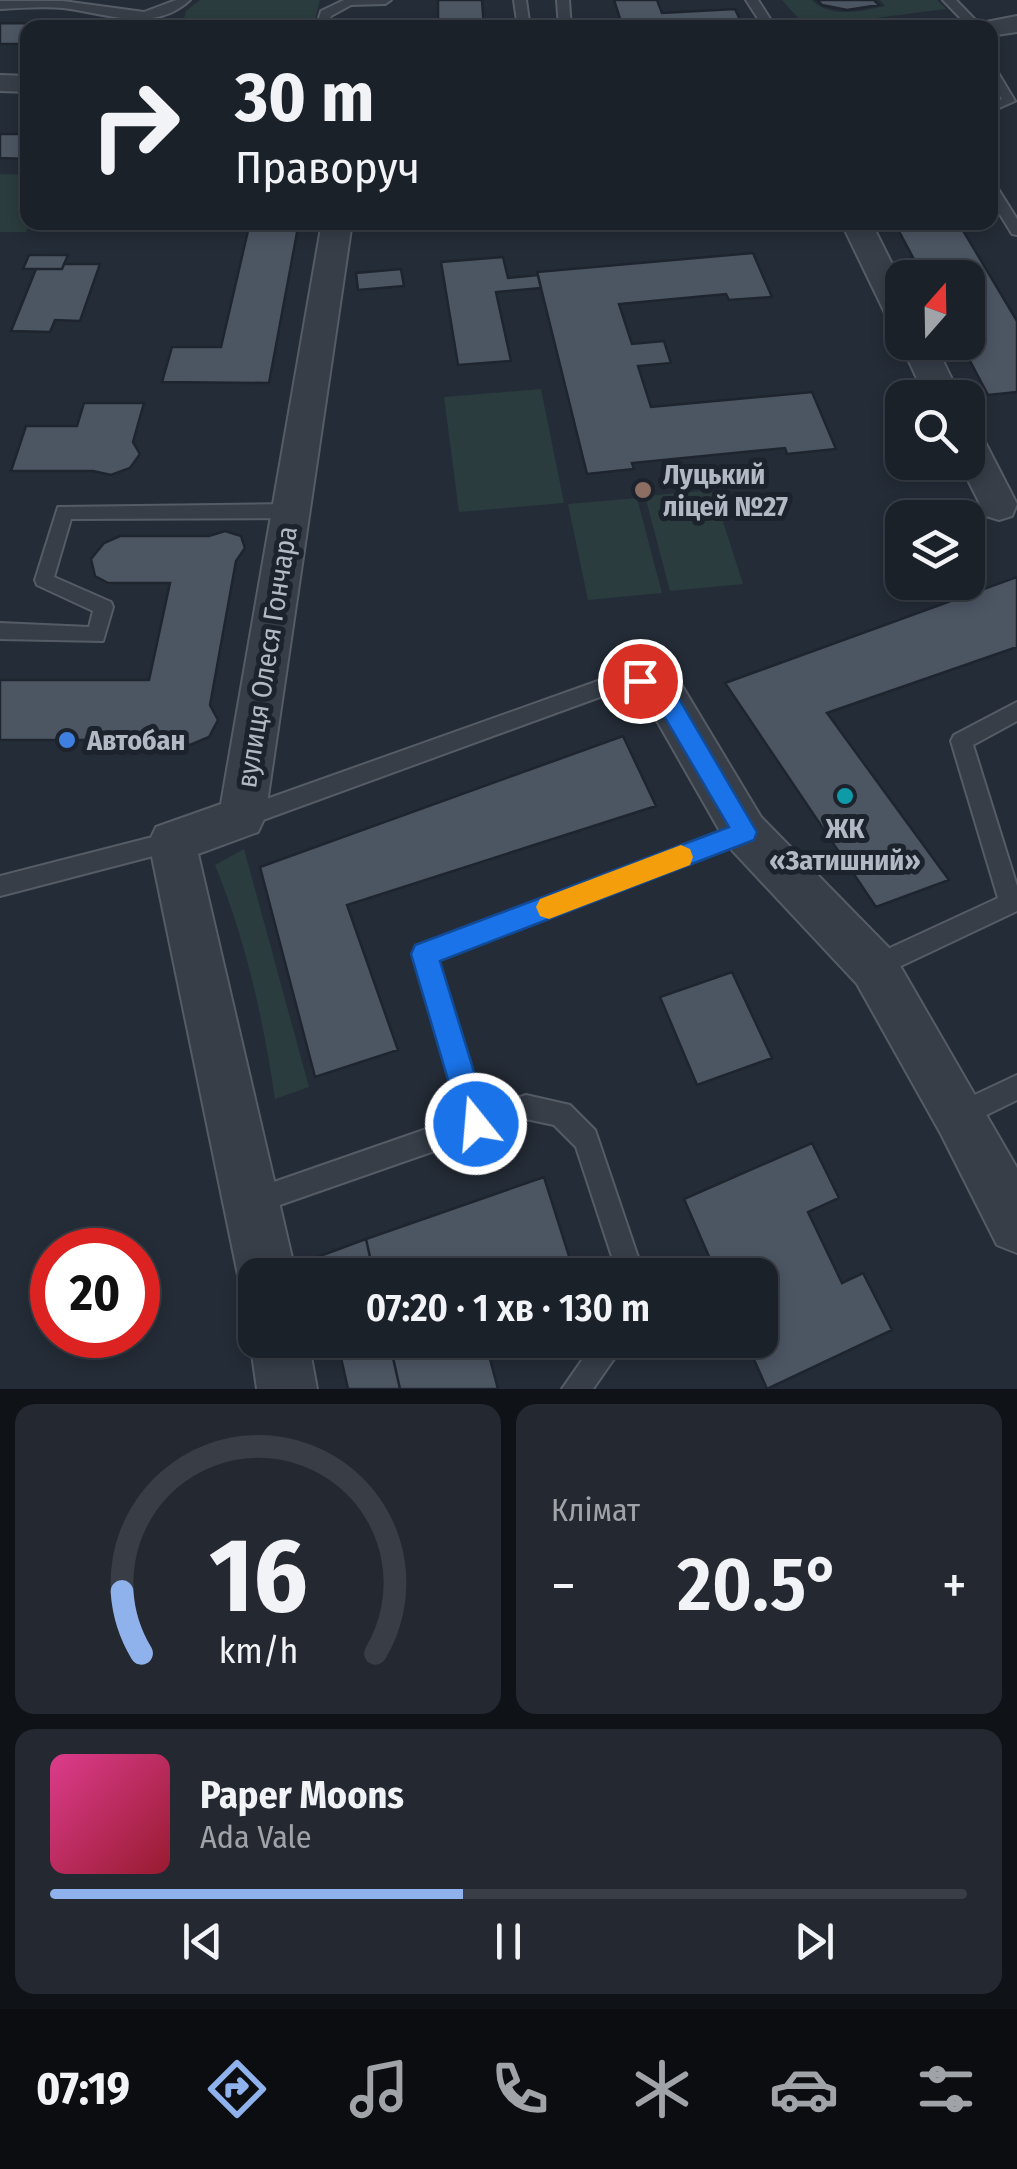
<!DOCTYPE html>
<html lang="uk">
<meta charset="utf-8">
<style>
body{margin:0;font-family:"Fira Sans Condensed",sans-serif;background:#242931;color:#f1f3f6;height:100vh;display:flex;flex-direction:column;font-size:38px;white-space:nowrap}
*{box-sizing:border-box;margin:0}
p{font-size:32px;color:#a0a3a8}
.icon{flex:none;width:55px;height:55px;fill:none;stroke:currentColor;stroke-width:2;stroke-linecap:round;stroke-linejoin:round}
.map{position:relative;height:1389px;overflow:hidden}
.details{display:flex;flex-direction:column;gap:15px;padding:15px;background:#0f1217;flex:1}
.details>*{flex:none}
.hud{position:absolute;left:20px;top:20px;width:978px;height:210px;border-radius:20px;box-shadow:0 5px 15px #0003,0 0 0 2px #393e46;background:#1b2129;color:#f1f3f6;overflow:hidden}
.needle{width:65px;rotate:20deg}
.tools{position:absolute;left:885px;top:260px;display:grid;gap:20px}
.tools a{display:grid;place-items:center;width:100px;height:100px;border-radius:20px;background:#1b2129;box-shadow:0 5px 15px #0003,0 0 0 2px #393e46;font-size:50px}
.speed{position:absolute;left:30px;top:1228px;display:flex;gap:20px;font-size:50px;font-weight:700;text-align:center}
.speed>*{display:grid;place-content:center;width:130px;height:130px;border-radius:50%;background:#1b2129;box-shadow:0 5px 15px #0003,0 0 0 2px #393e46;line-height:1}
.speed .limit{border:15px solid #d22;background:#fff;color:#111}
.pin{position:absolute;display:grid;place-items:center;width:85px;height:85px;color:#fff;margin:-42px;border:5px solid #fff;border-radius:50%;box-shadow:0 2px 10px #0007}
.me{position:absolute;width:110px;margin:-55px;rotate:343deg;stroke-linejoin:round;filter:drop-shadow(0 0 8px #0008)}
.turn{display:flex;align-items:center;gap:35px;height:210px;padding:0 50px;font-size:45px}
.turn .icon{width:130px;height:130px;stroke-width:2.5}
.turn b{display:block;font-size:70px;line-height:85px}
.big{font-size:75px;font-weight:600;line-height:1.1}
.details .widget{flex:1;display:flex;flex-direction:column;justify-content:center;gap:15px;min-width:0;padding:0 35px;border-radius:20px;background:#242931}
.details .dial{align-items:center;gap:0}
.dial svg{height:260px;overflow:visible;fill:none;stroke:#393e46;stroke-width:7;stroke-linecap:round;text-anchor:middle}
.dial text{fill:#f1f3f6;stroke:none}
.song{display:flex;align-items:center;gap:30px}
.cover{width:120px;height:120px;border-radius:15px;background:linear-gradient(135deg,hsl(330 70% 55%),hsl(350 70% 35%))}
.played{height:10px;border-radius:5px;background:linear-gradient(90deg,#8fb1ec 45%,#393e46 45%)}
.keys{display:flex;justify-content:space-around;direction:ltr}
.heat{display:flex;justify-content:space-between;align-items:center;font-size:55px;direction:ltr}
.details .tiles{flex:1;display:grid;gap:15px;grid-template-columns:1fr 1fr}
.widget:last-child{grid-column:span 2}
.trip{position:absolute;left:238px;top:1258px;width:540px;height:100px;border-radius:20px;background:#1b2129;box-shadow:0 5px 15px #0003,0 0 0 2px #393e46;font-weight:600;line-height:100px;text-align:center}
.tab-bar{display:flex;height:160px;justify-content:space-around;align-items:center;background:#0b0d10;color:#a0a3a8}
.tab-bar .icon{width:70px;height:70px}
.tab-bar .selected{color:#8fb1ec}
.tab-bar b{font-size:45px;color:#f1f3f6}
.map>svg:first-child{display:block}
.green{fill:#2a3c3d}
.building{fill:#4c5663;stroke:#1f252f;stroke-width:2.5}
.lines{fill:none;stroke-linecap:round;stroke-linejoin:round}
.lane-casing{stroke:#555c66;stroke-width:4}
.street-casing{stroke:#555c66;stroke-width:4}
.lane{fill:#373e48;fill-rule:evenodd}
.street{fill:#373e48;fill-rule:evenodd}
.route{fill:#1a73e8;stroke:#114b97;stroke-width:2.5}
.slow{fill:#f59e0b}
.education-dot{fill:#8d6e63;stroke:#1d232d;stroke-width:4}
.shop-dot{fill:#3f7fe0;stroke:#1d232d;stroke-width:4}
.culture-dot{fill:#0f9aa8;stroke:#1d232d;stroke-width:4}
.labels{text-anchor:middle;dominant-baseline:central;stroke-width:10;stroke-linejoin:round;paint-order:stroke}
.poi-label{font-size:28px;font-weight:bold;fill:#b2b9c4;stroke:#1d232d;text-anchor:start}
.street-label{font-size:28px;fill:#b2b9c4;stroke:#1d232d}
</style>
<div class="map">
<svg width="1017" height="1389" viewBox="0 0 1017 1389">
<rect width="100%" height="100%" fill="#242c37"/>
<path class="green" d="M200,0H320L313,27H189L190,22H183L186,11Z
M782,0H812C831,19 862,11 885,6L880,0H937L946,9L806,27Z
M0,174L27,175L30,223L26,232H0Z
M541,389L564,503L459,512L444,397Z
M713,490L743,584L670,591L645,496Z
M637,498L662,593L588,600L568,504Z
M244,849L309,1087L275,1099C263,1018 246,941 215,865Z"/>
<path class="building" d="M438,0H482L484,28H352V22L438,20Z
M614,0H657L662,13L735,9L744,28H623Z
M817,0H874L879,5L847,10L822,5Z
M0,23L92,24L177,26L28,28V44H0Z
M0,134H28V159L0,158Z
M250,222H299L269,383L162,382L172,347H221Z
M894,222H958L1017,321V392L988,395L960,342H968V278H924Z
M753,253L772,297L729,300L726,294L619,304L632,344L664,341L671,363L638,366L651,407L812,392L836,449L787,454L785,448L632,463L634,469L587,474L537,272Z
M29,255H68L62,269H23Z
M503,257L508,278L538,275L541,288L496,292L511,361L458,365L441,262Z
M64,264H100L80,321L55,320L50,332L11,331L36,269H62Z
M401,269L404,286L358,290L356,273Z
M84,403H144L133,442L140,454L130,468L111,475L93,471H11L26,426H77Z
M225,531L241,536L245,548L236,561L210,705L218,720L209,737L190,745L171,740H0V680H149L170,583H108L95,576L91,559L104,543L120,536H209Z
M1017,577V647L827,713L949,880L876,907L725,683Z
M623,736L656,806L347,905L398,1050L315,1077L260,867Z
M732,972L772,1058L697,1085L660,997Z
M812,1143L839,1198L808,1212L842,1283L863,1273L892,1330L767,1389L748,1346L731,1354L726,1340H760V1275H717L684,1199Z
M544,1177L575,1275H374L366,1239Z
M366,1239L374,1275H324L320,1256Z
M337,1340H389L400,1389H348Z
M389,1340H485L498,1389H400Z"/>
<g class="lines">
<g class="lane-casing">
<path id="lane" d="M176,0H190C153,34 106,13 63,8C42,6 21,8 0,9V1H63L144,12Z
M344,0H391L385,4L351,5L331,16L328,28H316L321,11Z
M514,0H526L530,28H518Z
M557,0H569L571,28H559Z
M746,0H758L776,28H764Z
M943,0H956L983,28H970Z
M990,65L994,66L1015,101L990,112V104L1002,99L990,80Z
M990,183L995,184L1017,219V235L1012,234L990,198Z
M290,504L299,511L290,518L71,519L54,577L111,602L113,607L103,641L0,639V623L89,627L93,611L37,585L35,580L58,507Z
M640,673L647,675L650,681L647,687L619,690L244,827L236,824L233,817L236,810L244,807L612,676Z
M1017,702V721L973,745L1017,886V911L882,975L874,978L866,975L862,967L866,959L998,898L951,741L954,735Z
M745,822L753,825L756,832L753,839L438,960L484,1109L526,1095L570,1105L595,1130L644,1275H618L576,1147L554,1125L526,1119L254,1214L245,1210L241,1201L245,1192L461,1117L413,954L417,946Z
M172,832L180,835L183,842L180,849L0,896V876Z
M1017,1075V1100L960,1128L951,1124L947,1115L951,1106Z
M596,1340H627L593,1389H562Z"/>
</g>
<g class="street-casing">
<path id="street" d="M1017,16V32L990,36V28H978L981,23Z
M0,75L28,76V92L0,91Z
M322,222H352L265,817L258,832L198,854L296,1275H255V1299L247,1295L238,1275L149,842L156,827L221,804Z
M841,222H871L902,284V326L890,323L886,315Z
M902,338V342H934L961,398H926L900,342Z
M968,431L981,435L986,444L1017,504L1012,516L999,520L986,516L959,462H968Z
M640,663L678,679L761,817L891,950L1017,1168V1253L997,1245L941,1134L857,984L729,847L648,705L625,693L619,681L625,669Z
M255,1327V1340H308L317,1389H257L250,1340Z"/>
</g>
<use href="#lane" class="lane"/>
<use href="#street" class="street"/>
</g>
<path class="route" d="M640,672L671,685L757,832L754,840L440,961L490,1124L486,1135L476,1139L465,1135L461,1124L411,954L415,945L729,827L654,699L632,688L628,681L632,675Z"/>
<path class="slow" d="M681,845L690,849L693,857L690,865L549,919L540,916L536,907L540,899Z"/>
<circle class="education-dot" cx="643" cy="490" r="10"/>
<circle class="shop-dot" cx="67" cy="740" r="10"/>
<circle class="culture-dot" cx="845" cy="796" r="10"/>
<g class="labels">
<g class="poi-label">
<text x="663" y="474">Луцький<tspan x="663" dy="32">ліцей №27</tspan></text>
<text x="87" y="740">Автобан</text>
<text x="845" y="828" text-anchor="middle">ЖК<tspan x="845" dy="32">«Затишний»</tspan></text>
</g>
<g class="street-label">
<text transform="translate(267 657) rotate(-81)">вулиця Олеся Гончара</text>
</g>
</g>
</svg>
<div class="tools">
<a><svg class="needle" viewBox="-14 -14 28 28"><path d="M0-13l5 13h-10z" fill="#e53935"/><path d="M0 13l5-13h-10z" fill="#a0a3a8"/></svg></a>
<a><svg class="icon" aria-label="search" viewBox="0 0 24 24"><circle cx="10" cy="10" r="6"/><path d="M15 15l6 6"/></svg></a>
<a><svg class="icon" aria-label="layers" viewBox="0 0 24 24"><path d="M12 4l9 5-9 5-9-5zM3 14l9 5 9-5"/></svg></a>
</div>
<div class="speed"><div class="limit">20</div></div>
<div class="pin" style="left:640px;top:681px;background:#d93025"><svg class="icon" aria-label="arrive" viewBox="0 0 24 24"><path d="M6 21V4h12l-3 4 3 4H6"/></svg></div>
<svg class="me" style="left:476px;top:1124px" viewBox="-20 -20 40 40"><circle r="17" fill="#1a73e8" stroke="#fff" stroke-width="3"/><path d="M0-11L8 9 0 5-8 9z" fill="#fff"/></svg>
<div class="trip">07:20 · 1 хв · 130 m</div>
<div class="hud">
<div class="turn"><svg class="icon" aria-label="right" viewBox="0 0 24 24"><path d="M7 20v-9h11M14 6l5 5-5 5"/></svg><div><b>30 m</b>Праворуч</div></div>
</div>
</div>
<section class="details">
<div class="tiles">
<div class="widget dial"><svg viewBox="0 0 100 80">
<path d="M14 69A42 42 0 1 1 86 69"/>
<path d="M14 69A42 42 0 0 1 8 50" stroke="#8fb1ec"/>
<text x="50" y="56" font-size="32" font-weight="700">16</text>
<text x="50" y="72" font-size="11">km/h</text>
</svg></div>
<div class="widget"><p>Клімат</p>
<div class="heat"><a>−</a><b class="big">20.5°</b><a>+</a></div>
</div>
<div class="widget">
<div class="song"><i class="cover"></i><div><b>Paper Moons</b><p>Ada Vale</p></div></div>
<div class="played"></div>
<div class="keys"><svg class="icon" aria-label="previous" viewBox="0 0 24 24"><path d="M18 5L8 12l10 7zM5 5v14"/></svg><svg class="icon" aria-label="pause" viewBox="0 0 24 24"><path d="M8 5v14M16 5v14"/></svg><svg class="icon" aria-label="next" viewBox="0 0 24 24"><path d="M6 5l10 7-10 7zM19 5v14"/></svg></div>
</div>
</div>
</section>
<nav class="tab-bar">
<b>07:19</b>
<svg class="icon selected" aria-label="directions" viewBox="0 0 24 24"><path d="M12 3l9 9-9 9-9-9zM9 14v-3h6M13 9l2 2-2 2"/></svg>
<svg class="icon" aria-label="music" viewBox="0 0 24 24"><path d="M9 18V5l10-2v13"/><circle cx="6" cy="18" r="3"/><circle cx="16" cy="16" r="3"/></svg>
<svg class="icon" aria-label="phone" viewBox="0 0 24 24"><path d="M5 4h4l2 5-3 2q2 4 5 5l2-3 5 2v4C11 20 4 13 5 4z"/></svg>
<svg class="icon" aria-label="climate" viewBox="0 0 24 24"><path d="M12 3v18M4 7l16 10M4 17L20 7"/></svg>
<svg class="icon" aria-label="car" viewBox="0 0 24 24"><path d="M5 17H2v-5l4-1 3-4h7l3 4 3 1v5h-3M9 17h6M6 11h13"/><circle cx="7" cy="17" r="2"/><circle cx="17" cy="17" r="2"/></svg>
<svg class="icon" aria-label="filters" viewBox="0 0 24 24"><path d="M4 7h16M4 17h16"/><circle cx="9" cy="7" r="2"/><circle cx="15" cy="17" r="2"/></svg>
</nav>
